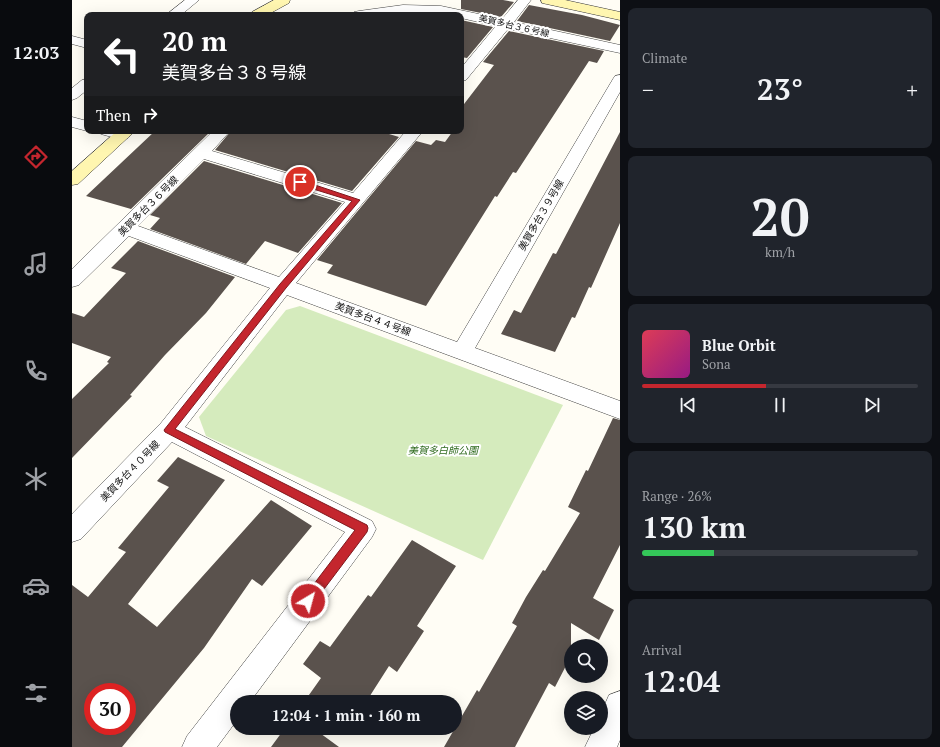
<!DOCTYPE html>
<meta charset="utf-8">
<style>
body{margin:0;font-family:"PT Serif","Noto Sans JP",serif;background:#20242c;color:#f1f3f6;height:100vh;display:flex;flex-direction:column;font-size:15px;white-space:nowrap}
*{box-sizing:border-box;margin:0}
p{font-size:13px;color:#9ea1a6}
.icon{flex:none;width:22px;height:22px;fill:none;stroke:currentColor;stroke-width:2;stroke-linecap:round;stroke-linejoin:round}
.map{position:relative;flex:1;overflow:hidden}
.sheet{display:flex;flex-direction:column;gap:8px;padding:8px;background:#0d0f14;width:320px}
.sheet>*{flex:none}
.top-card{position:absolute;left:12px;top:12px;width:380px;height:122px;border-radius:8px;box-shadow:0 4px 16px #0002;background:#202124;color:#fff;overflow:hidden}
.tools{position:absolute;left:492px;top:639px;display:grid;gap:8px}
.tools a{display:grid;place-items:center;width:44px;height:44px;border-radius:50%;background:#171b24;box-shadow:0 4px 16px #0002;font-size:20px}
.speed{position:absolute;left:12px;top:683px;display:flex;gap:8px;font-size:20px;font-weight:700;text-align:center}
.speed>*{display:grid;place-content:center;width:52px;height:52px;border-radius:50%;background:#171b24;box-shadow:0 4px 16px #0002;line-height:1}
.speed .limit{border:6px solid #d22;background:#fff;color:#111}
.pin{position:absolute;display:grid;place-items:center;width:34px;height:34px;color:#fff;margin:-17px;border:2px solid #fff;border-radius:50%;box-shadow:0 1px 4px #0007}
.me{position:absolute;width:44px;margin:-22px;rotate:37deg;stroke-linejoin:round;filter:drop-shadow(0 0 3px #0008)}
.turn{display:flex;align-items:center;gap:14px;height:84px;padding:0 12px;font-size:18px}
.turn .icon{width:52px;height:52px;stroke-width:2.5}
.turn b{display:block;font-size:28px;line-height:34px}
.then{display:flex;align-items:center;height:38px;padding:0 12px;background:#0003;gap:8px;font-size:15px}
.big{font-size:30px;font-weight:800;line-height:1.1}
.sheet .tile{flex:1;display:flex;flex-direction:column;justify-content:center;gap:6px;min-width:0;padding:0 14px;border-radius:8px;background:#20242c}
.sheet .dial{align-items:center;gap:0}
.dial b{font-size:52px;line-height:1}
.song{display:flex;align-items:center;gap:12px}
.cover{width:48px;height:48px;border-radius:6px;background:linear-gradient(135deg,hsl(350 70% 55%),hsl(310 70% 35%))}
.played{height:4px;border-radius:2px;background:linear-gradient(90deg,#c4262e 45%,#363941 45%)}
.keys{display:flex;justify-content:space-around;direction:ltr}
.heat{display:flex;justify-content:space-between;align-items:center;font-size:22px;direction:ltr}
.charge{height:6px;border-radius:3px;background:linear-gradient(90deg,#34c759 26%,#363941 0)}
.trip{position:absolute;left:158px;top:695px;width:232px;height:40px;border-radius:20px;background:#171b24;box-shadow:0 4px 16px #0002;font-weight:800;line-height:40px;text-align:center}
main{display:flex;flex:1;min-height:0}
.tab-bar{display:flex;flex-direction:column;width:72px;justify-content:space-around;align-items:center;background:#090b0e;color:#9ea1a6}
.tab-bar .icon{width:28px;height:28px}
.tab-bar .current{color:#c4262e}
.tab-bar b{font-size:18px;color:#f1f3f6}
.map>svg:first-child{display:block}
.green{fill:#d5ebbd}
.building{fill:#5a524d;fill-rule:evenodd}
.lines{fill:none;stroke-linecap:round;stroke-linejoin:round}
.street-casing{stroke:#444;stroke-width:1}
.secondary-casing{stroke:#333;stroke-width:1}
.street{fill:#fff;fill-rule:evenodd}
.secondary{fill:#fff6b0;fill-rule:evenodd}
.route{fill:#c4262e;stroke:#7f191e}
.labels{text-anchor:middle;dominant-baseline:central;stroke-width:4;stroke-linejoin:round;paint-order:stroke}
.far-street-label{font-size:9px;fill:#111;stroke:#fff}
.street-label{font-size:10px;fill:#111;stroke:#fff}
.park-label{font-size:10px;font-style:italic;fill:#2f6b1f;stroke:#fff}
</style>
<main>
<nav class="tab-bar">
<b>12:03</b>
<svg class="icon current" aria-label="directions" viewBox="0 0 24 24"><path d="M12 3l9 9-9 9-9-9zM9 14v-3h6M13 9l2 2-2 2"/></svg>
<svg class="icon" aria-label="music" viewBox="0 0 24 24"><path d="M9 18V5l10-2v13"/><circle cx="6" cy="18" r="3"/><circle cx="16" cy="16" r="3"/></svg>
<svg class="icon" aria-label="phone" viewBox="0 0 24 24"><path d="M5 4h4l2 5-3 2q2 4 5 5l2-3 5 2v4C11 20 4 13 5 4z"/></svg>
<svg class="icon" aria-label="climate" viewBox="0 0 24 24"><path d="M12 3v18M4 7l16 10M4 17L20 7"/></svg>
<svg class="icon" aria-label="car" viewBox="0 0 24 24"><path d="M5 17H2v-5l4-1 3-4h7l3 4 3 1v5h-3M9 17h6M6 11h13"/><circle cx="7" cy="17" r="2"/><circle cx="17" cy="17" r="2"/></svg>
<svg class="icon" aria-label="filters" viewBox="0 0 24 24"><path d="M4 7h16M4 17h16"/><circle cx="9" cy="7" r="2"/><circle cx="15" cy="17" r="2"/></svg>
</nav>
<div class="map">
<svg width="548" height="747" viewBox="0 0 548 747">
<rect width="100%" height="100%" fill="#fffdf5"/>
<path class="green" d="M228,306L491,405L411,560L134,436L127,417L214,310Z"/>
<path class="building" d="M389,0H431L442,2L429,17L389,9Z
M457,5L510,15L548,25L538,41L445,21Z
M389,20L421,27L395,58L389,57Z
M437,31L532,51L525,63L517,61L444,173L441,172L425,197L423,196L354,306L255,273L261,265L245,260L344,141L359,145L364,140L373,142L381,131H389V108L422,65L411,62Z
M83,131H139L59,209L14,196Z
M159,131H307L327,137L280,191L143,150Z
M548,132V223L519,288L517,287L503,318L500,317L483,352L429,334L442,310L449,313L481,253L484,254Z
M132,161L270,203L226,253L193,241L174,264L78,229L88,218L78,215Z
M66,241L163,277L134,313L93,355L58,395L60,396L0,458V399L37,363L35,362L39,357L0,343V313L12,317L54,273L39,268Z
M541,418L548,420V545L521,598L542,610L527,640L499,623V656L483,687L477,683L443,747H372L405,690L407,692L445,626L440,623L454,597L471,570L473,571L508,513L496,507L514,470L516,471Z
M106,457L153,480L56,604L85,627L199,500L240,526L190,586L180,579L132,648L50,747H0V585L16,597L54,552L46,548L97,487L85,481ZM21,692H55V726H21Z
M340,540L384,566L345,626L352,631L325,672L317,666L294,702H232L249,678L231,664L248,641L258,647L296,595L299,597Z
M213,728H241L267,747H199Z"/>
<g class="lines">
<g class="street-casing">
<path id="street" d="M113,0H127L109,15H94Z
M446,0H459L442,22L548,45V53L436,29L394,80L389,81V68L424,26L389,18V15L331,13L316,15H280L282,12L287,11L331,5L369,6L430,19Z
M0,36L15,40V48L0,44Z
M548,75V92L403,348L548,401V419L215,295L113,427L300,521L304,529L300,537L178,702H165V720L145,747H110L115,736L273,532L100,442L9,539L0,542V514L89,423L198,288L57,236L7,285L0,287V269L141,131H158L140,151L281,193L334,131H351L224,283L385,342L541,79L543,76ZM132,159L273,202L207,277L66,226Z
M15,79V90L5,98L0,100V88L10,80Z
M0,117L15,121V131L0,127Z
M27,131H54L58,135L56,138L50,140L29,134Z
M548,691V740L545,747H513L522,728H529V713L537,695Z"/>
</g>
<g class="secondary-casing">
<path id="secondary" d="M202,0H218L217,3L195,15H178L180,12Z
M469,0H493L548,12V20L470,3Z
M45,131H63L6,184L0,185V171Z"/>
</g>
<use href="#street" class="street"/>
<use href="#secondary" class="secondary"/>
</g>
<path class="route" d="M228,180L288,200L214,288L103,429L295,525L296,528L295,532L240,605L236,607L232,605L230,601L232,597L283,530L93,432L92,430L208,284L280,201L225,184L224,182Z"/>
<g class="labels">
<g class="far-street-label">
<text transform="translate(442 26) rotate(13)">美賀多台３６号線</text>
</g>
<g class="street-label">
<text transform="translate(76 206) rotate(-45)">美賀多台３６号線</text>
<text transform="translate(469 215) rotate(-60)">美賀多台３９号線</text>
<text transform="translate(301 319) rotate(20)">美賀多台４４号線</text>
<text transform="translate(58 471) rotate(-46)">美賀多台４０号線</text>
</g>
<g class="park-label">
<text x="371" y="450">美賀多白師公園</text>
</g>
</g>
</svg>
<div class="tools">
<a><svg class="icon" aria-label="search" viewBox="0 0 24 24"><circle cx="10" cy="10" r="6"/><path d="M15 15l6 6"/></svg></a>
<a><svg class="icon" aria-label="layers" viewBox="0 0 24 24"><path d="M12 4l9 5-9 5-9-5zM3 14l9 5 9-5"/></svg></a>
</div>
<div class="speed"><div class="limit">30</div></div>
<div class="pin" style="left:228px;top:182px;background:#d93025"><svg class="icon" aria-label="arrive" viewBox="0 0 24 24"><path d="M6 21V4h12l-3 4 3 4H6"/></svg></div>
<svg class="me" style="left:236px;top:601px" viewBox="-20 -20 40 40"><circle r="17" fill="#c4262e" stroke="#fff" stroke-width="3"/><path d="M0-11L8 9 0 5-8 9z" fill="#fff"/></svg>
<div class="trip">12:04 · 1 min · 160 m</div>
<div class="top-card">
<div class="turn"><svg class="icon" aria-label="left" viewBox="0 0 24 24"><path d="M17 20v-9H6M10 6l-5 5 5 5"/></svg><div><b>20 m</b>美賀多台３８号線</div></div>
<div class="then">Then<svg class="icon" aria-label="right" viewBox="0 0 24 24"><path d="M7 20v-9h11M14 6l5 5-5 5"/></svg></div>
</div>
</div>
<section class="sheet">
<div class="tile"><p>Climate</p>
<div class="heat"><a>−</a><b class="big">23°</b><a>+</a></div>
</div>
<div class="tile dial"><b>20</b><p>km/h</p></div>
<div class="tile">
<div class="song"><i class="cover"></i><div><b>Blue Orbit</b><p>Sona</p></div></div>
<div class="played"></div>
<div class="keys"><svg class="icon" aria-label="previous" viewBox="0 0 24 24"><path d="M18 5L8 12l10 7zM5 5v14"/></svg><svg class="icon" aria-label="pause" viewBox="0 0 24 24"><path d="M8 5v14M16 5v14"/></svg><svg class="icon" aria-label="next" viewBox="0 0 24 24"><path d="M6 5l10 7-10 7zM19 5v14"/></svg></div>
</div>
<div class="tile"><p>Range · 26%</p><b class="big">130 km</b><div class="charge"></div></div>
<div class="tile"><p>Arrival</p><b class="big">12:04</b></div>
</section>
</main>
